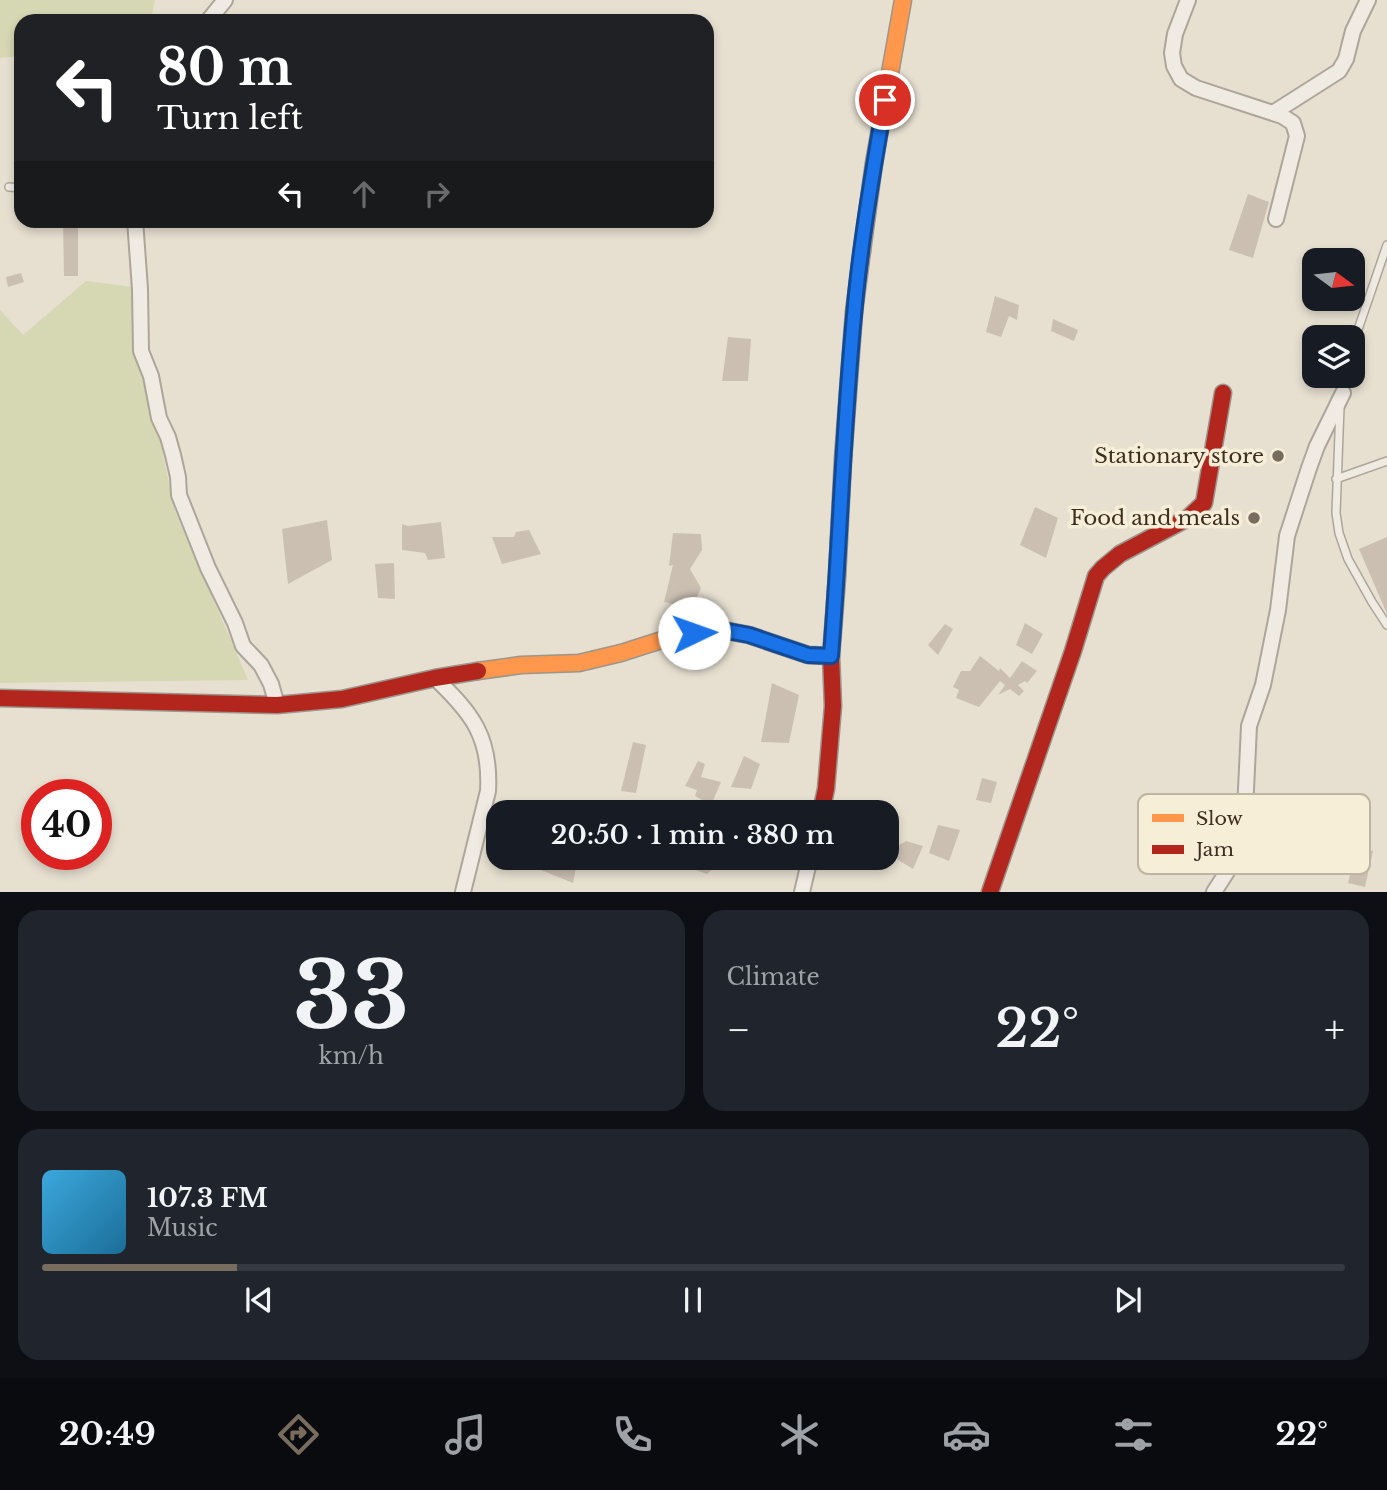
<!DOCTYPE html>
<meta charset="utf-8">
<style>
body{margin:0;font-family:"Libre Baskerville",serif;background:#20242c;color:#f1f3f6;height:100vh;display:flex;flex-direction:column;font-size:26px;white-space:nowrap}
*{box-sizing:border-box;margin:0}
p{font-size:23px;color:#9ea1a6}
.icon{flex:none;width:38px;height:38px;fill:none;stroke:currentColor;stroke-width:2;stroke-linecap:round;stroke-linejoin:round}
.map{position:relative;height:892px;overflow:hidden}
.details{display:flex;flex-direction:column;gap:18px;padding:18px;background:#0d0f14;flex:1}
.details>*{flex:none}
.top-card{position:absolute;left:14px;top:14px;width:700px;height:214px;border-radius:21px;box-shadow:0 4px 10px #0003;background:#202124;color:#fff;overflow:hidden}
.needle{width:46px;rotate:105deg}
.fabs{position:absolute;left:1302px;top:248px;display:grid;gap:14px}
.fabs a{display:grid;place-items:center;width:63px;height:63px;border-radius:14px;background:#171b24;box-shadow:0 4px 10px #0003;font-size:35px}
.speed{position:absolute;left:21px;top:779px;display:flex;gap:14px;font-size:35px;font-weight:700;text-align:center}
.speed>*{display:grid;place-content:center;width:91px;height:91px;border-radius:50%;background:#171b24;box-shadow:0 4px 10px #0003;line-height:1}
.speed .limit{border:10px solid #d22;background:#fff;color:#111}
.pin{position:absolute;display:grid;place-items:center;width:60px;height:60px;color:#fff;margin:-30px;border:4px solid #fff;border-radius:50%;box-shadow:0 2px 7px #0007}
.me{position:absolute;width:77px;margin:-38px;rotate:87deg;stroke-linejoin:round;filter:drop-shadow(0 0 5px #0008)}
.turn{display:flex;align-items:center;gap:24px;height:147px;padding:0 28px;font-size:32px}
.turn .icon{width:91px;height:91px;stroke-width:2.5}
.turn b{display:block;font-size:49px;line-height:60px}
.lanes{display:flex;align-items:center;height:66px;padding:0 28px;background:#0003;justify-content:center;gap:35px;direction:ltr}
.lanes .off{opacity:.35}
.big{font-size:52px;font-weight:600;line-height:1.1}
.details .tile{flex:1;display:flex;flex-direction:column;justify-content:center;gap:10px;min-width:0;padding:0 24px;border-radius:21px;background:#20242c}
.details .dial{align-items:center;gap:0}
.dial b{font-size:91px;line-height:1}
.song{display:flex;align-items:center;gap:21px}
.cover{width:84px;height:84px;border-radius:10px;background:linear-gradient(135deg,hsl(200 70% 55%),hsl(200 70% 35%))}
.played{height:7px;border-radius:4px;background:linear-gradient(90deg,#786c5e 15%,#363941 15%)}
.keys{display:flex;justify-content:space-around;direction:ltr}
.heat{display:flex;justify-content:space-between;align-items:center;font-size:38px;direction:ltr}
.details .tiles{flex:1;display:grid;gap:18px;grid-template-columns:1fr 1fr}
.tile:last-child{grid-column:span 2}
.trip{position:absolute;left:486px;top:800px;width:413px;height:70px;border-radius:21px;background:#171b24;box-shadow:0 4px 10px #0003;font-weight:600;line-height:70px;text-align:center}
.tab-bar{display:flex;height:112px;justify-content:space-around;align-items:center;background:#090b0e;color:#9ea1a6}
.tab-bar .icon{width:49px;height:49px}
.tab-bar .current{color:#786c5e}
.tab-bar b{font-size:32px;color:#f1f3f6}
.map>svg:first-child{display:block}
.green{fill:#d6d7b3}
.building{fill:#cbbfb2}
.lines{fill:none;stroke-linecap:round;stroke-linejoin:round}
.lane-casing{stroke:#ada599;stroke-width:10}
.street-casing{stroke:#ada599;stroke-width:18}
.slow-casing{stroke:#9c958a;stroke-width:19}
.jam-casing{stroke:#9c958a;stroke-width:19}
.lane{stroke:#efebe3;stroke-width:7}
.street{stroke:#efebe3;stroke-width:14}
.slow{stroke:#ff974d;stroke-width:16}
.jam{stroke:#b3261e;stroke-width:16}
.route-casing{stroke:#114b97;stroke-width:18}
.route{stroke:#1a73e8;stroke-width:12}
.poi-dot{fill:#786c5e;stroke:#f7eed8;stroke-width:2.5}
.labels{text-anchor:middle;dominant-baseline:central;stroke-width:7;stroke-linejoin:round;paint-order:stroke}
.poi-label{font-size:21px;fill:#3d2e20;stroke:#f7eed8;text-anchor:end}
.key{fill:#f7eed8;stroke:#bfb4a1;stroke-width:2}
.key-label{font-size:19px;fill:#3d2e20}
</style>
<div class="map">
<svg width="1387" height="892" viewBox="0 0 1387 892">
<rect width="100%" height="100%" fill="#e7e0d1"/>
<path class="green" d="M0,0H155L151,20L153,21H21V56L0,58Z
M86,281L133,287L146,376L175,511L248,680L0,683V310L23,335Z"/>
<path class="building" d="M1248,194L1269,202L1253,258L1229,250Z
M63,220H78V276H64Z
M21,273L24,282L8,287L6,277Z
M995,296L1019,305L1017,320L1009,316L1001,337L986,332Z
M1053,319L1078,330L1074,341L1051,331Z
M728,337L751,339L748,381H722Z
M1035,507L1058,518L1046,558L1020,545Z
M327,520L332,560L288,584L282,529Z
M441,522L445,558L428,560L425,553L402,550V524L408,526Z
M529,530L541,554L502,564L492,537H514L516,532Z
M673,533L701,534L702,550L690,569L701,588L692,609L664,602L673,565L669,566Z
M1387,537V614L1359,549Z
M394,563L395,599L378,598L375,564Z
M1025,623L1043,634L1032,654L1016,645Z
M945,624L953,629L938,655L928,645Z
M980,656L999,671L1000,668L1010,678L1022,661L1037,671L1027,683L1025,681L1018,685L1024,691L1019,696L1010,689L998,695L1005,685L1000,681L979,707L956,698L959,690L953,687L961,671H970Z
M772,683L799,695L789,743L761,742Z
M633,742L646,745L636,793L621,791Z
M744,756L760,764L751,789L731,787Z
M698,761L705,764L701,777L721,782L711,805L695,796L697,790L685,786Z
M982,778L997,782L991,803L976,800Z
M938,825L960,830L949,861L929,853Z
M906,841L923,846L913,869L895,858L899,845Z
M1356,847L1373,851L1365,887L1348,883L1352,867L1344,866L1348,853L1354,854Z
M545,858H578L573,883L541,870Z
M696,858H725L707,874L693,869Z"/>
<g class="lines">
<g class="lane-casing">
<path id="lane" d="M9,187L21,188
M1353,344L1387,245
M1342,395L1345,376
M1340,407L1336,513L1339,533L1348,559L1372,602L1387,625
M1336,479L1387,461"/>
</g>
<g class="street-casing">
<path id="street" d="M1188,0L1175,34L1172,53L1174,66L1181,79L1196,88L1282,116L1293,123L1297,136L1276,219
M208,21L225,0
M1273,113L1339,71L1346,59L1353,31L1368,0
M135,220L140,289L141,351L151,376L159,418L168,437L173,455L178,477L179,495L208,568L235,623L243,646L261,665L271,684L277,705
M435,678C472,713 491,737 488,791L463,892
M802,892L810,858
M1214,892L1232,864L1242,834L1245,810L1249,726L1263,685L1278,610L1287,536L1309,468L1317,446L1343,393"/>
</g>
<g class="slow-casing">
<path id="slow" d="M862,251L874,163L903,0
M478,671L521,665L579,663L621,653L671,637L717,629L749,635L808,655L831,656"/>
</g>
<g class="jam-casing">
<path id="jam" d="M0,698L277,705L342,699L435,678L478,671
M821,812L826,789L833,706L831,656L837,578L843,459L854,312L862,251
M990,892L1073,651L1096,576L1103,568L1120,554L1188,518L1204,503L1223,393"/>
</g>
<use href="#lane" class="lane"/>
<use href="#street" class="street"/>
<use href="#slow" class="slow"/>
<use href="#jam" class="jam"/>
</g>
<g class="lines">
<g class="route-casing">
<path id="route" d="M694,633L717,629L749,635L808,655L831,656C840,543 843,429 854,316C860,244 873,172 885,100"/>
</g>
<use href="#route" class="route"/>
</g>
<g class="poi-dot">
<circle cx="1278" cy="456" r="7"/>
<circle cx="1254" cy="518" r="7"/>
</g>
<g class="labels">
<g class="poi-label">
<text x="1264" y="456">Stationary store</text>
<text x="1240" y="518">Food and meals</text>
</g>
</g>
<rect x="1138" y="794" width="232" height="80" rx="10" class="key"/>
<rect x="1152" y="814" width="32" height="8" fill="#ff974d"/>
<rect x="1152" y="845" width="32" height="9" fill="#b3261e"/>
<g class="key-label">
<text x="1196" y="825">Slow</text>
<text x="1196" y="856">Jam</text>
</g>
</svg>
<div class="fabs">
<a><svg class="needle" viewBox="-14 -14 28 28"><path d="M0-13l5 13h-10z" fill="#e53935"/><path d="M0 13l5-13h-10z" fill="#9ea1a6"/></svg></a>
<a><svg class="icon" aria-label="layers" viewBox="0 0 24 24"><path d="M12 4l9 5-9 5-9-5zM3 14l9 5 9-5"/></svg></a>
</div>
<div class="speed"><div class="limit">40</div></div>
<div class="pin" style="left:885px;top:100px;background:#d93025"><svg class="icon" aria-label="arrive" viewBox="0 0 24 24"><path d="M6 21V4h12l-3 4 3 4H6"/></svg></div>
<svg class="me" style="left:694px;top:633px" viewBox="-20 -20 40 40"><circle r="19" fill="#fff"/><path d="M0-13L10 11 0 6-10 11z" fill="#1a73e8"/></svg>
<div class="trip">20:50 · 1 min · 380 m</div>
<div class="top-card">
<div class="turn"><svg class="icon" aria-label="left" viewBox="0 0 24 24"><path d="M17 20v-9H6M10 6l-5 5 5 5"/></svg><div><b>80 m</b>Turn left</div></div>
<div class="lanes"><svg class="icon" aria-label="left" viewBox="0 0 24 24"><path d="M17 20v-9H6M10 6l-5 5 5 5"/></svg><svg class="icon off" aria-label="ahead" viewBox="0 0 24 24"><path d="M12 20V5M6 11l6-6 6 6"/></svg><svg class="icon off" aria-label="right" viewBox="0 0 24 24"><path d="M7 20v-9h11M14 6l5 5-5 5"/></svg></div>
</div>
</div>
<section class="details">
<div class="tiles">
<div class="tile dial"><b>33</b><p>km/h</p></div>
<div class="tile"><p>Climate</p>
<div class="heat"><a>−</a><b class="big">22°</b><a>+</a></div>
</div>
<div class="tile">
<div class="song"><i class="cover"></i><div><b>107.3 FM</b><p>Music</p></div></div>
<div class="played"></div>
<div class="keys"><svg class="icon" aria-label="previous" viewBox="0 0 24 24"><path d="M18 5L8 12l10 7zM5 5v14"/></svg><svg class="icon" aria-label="pause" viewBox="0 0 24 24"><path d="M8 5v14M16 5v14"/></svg><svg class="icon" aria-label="next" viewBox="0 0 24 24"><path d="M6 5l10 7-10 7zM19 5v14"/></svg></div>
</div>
</div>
</section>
<nav class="tab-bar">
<b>20:49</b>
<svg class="icon current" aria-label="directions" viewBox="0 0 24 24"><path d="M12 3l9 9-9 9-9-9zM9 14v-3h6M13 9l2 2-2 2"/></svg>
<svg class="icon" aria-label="music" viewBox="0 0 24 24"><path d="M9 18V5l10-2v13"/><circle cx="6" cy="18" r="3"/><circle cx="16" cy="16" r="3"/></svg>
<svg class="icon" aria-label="phone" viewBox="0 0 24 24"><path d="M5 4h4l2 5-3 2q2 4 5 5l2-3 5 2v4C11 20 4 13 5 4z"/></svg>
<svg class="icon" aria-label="climate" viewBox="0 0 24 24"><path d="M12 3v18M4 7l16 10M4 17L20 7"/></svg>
<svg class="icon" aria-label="car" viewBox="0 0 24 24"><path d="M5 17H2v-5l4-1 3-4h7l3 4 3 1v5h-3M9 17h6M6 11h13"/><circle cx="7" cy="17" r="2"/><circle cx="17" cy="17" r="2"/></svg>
<svg class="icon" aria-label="filters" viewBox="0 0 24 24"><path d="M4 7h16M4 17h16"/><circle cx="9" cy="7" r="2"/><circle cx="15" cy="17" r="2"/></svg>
<b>22°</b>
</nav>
